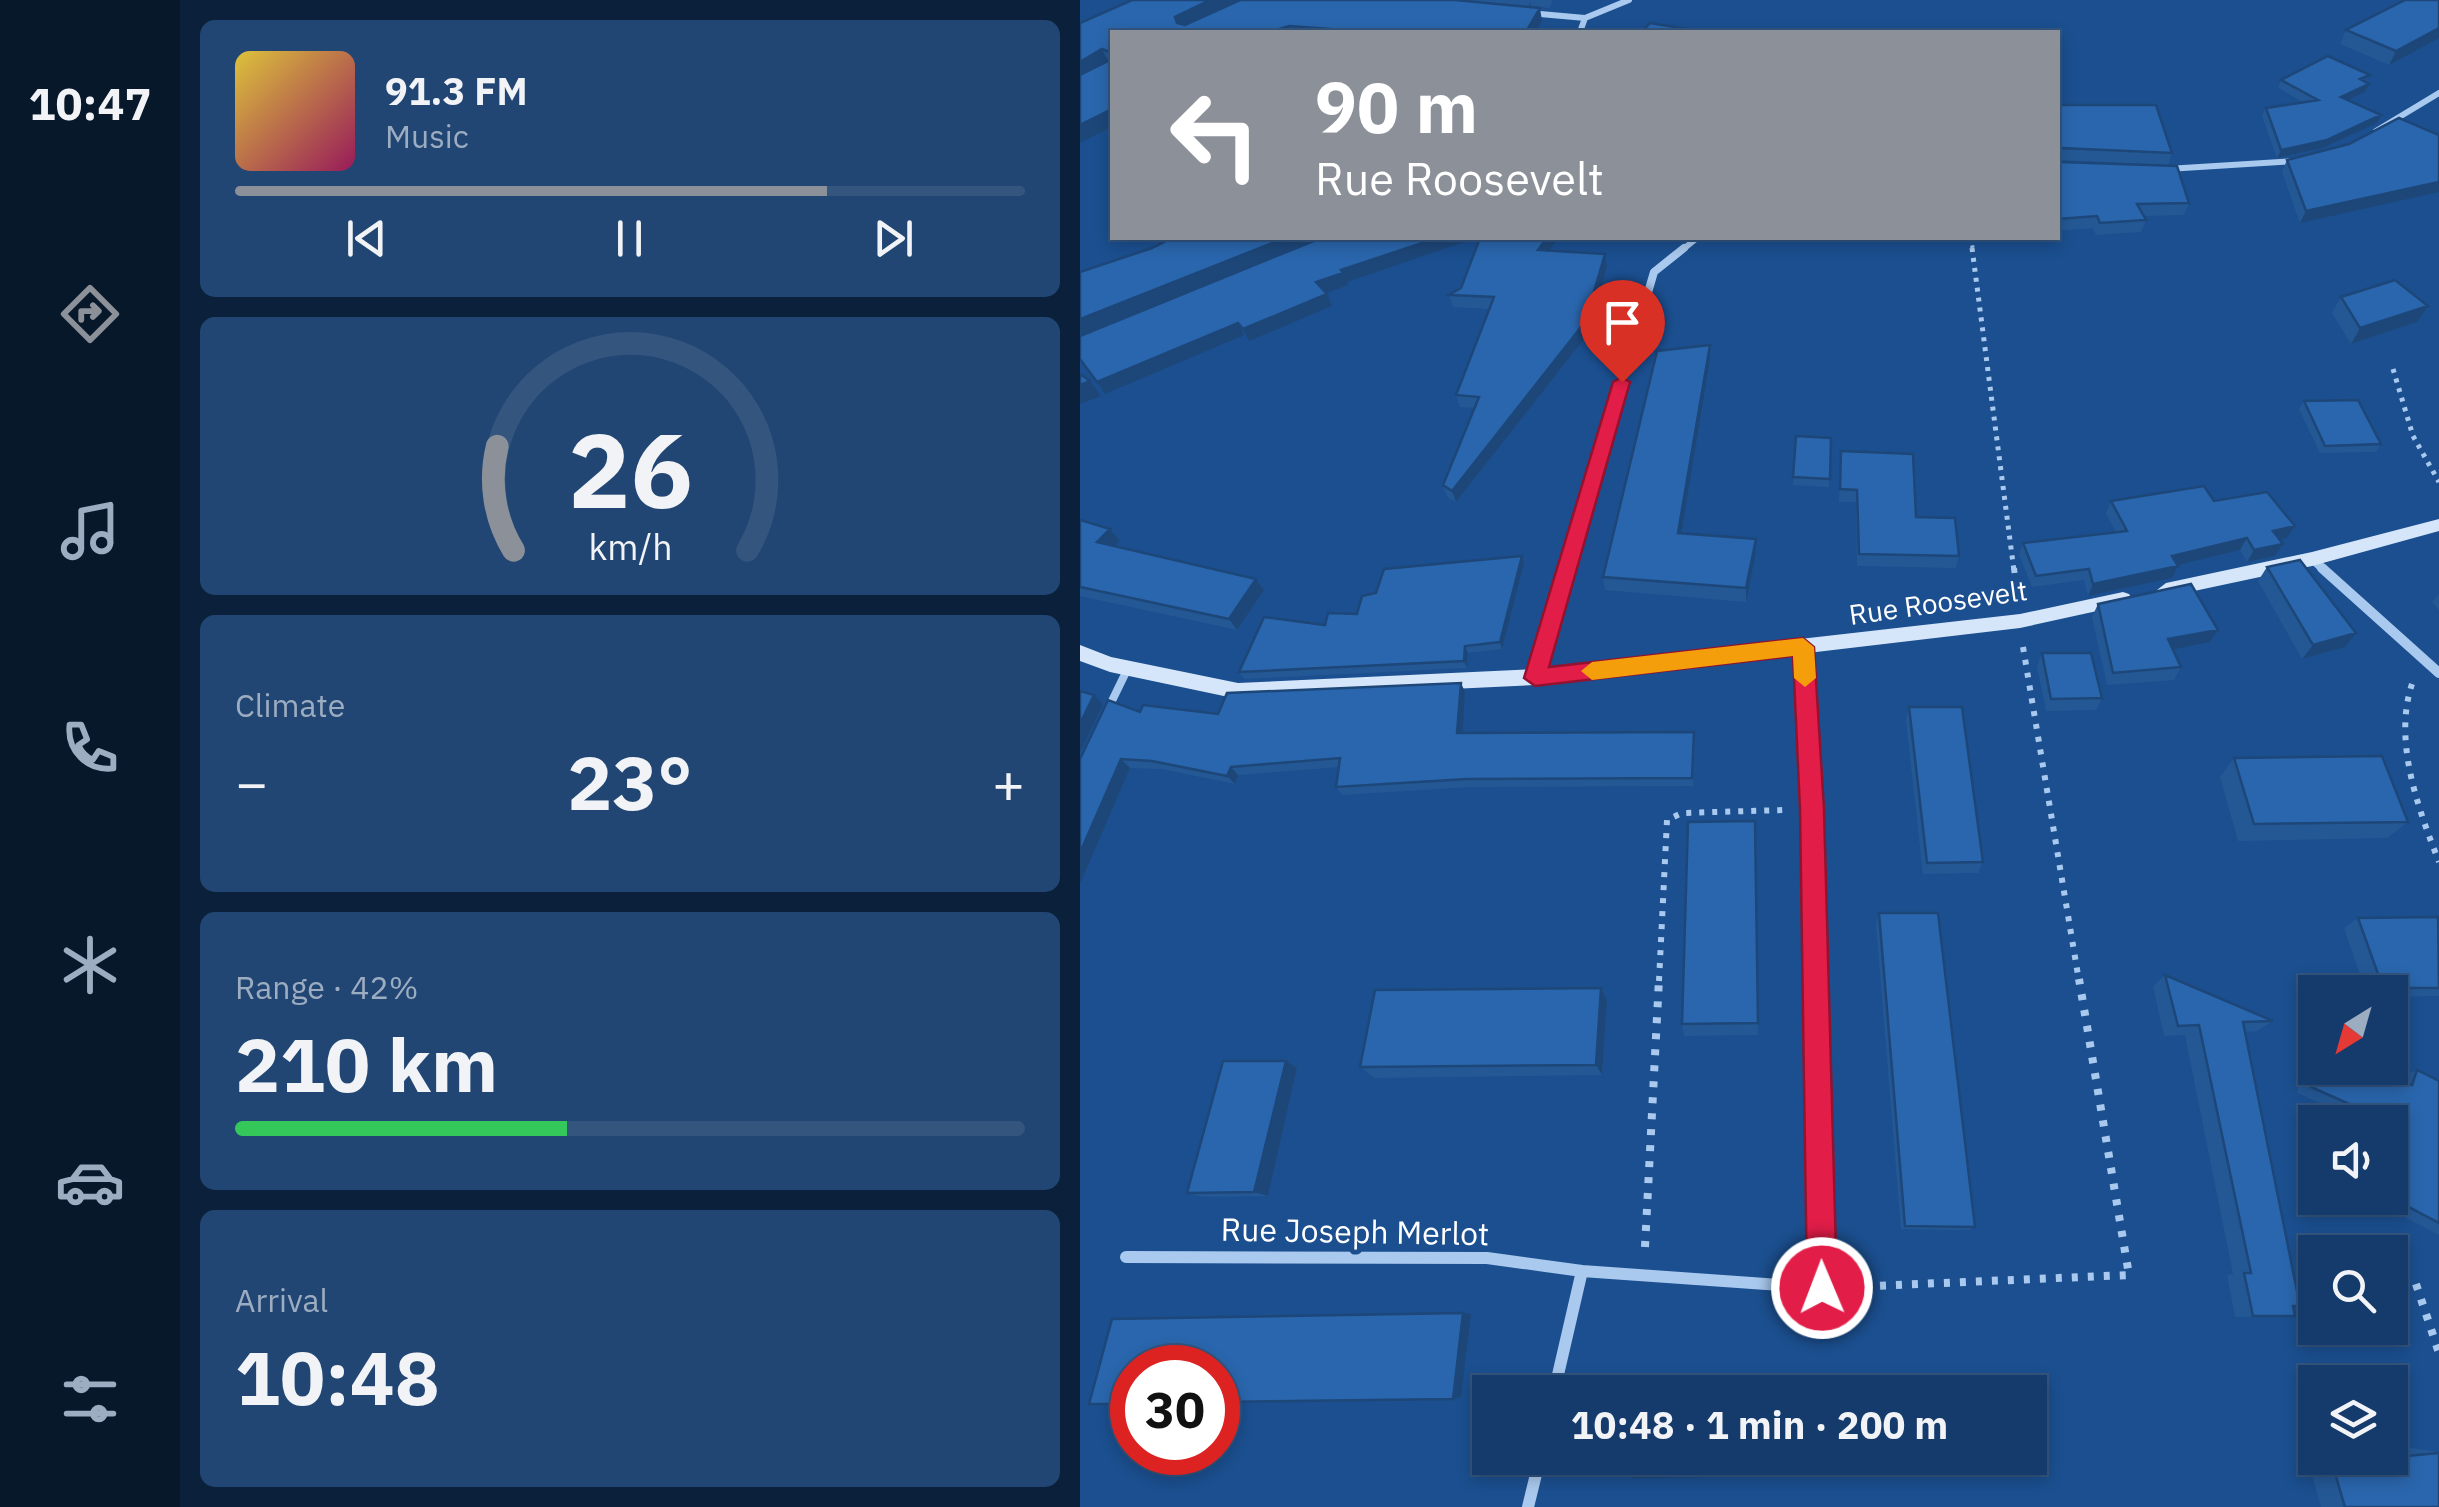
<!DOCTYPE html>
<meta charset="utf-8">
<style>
body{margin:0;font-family:"IBM Plex Sans",sans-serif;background:#214673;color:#f1f3f6;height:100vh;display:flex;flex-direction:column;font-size:38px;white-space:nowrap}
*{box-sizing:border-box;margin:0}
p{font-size:32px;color:#9dadc1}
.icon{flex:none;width:55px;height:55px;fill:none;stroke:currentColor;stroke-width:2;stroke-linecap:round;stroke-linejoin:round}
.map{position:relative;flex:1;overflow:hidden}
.sheet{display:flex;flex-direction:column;gap:20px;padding:20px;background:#0b203b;width:900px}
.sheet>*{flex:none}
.banner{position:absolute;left:30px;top:30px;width:950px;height:210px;border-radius:0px;box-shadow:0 5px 15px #0003,0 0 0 2px #33557e;background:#8c9099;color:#fff;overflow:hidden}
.needle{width:65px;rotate:217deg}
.tools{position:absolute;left:1218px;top:975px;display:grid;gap:20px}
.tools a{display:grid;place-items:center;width:110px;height:110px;border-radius:0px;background:#143b6b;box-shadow:0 5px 15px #0003,0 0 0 2px #33557e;font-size:50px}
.speed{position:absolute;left:30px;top:1345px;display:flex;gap:20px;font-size:50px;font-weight:700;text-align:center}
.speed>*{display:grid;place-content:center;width:130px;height:130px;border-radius:50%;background:#143b6b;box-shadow:0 5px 15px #0003,0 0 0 2px #33557e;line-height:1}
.speed .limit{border:15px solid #d22;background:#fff;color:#111}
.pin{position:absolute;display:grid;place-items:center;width:85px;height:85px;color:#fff;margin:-102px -42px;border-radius:50% 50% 50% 0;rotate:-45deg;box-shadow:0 0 10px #0007}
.pin .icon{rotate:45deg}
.me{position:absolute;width:110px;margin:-55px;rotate:359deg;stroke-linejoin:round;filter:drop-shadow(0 0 8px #0008)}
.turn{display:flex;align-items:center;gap:35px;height:210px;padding:0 40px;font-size:45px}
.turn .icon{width:130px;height:130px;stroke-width:2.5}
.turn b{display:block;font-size:70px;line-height:85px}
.big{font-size:75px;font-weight:800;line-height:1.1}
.sheet .tile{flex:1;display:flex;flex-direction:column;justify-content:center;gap:15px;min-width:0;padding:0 35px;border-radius:15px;background:#214673}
.sheet .dial{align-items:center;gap:0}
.dial svg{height:260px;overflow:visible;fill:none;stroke:#33557e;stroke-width:7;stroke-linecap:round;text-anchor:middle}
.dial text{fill:#f1f3f6;stroke:none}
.song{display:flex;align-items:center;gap:30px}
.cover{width:120px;height:120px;border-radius:15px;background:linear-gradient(135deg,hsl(50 70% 55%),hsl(330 70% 35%))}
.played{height:10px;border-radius:5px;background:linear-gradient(90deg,#8c9099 75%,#33557e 75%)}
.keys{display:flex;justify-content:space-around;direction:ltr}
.heat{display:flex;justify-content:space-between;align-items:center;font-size:55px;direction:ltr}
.charge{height:15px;border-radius:8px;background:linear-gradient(90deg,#34c759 42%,#33557e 0)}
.trip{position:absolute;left:392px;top:1375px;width:575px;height:100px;border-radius:0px;background:#143b6b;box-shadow:0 5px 15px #0003,0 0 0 2px #33557e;font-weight:800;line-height:100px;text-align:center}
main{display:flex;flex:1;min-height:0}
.dock{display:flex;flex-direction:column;width:180px;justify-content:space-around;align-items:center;background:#08182b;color:#9dadc1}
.dock .icon{width:70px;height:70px}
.dock .on{color:#8c9099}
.dock b{font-size:45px;color:#f1f3f6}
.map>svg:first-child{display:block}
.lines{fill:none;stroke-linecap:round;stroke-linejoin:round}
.path-far3{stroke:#a9c9ee;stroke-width:4;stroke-dasharray:2.5 5;stroke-linecap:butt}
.path-far2{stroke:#a9c9ee;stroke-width:5;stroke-dasharray:4 6;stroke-linecap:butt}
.path-far1{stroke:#a9c9ee;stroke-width:6;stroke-dasharray:5 8;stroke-linecap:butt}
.path{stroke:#a9c9ee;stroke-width:8;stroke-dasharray:6 10;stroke-linecap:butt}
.service{stroke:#a9c9ee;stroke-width:8}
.minor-far3{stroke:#a9c9ee;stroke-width:6}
.minor-far2{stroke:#a9c9ee;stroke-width:8}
.minor-far1{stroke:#a9c9ee;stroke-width:10}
.minor{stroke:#a9c9ee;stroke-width:12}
.secondary{fill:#d6e6fa;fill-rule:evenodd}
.wall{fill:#245895}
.shaded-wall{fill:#1d4779}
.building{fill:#2a66ad;stroke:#1d4779;stroke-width:2.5}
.route{fill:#e11d48;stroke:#92132f;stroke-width:2.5}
.slow{fill:#f59e0b}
.labels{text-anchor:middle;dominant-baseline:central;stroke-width:10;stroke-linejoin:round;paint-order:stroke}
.street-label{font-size:28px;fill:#fff;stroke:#1b4f8f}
.near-street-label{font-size:32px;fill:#fff;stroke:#1b4f8f}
</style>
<main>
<nav class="dock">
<b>10:47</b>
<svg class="icon on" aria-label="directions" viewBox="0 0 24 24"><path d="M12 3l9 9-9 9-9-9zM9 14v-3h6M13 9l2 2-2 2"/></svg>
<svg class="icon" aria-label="music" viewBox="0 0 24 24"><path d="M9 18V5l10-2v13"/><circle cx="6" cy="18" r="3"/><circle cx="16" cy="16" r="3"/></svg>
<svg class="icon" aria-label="phone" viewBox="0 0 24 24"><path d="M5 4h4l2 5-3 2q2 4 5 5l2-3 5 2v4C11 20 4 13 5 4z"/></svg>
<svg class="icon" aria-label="climate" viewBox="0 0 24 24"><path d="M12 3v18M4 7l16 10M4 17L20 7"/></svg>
<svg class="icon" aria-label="car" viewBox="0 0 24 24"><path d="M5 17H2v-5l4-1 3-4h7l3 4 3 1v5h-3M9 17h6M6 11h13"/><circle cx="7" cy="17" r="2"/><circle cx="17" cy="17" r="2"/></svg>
<svg class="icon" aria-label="filters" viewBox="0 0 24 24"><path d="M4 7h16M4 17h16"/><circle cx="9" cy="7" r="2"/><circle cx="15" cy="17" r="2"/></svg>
</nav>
<section class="sheet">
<div class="tile">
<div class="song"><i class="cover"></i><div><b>91.3 FM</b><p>Music</p></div></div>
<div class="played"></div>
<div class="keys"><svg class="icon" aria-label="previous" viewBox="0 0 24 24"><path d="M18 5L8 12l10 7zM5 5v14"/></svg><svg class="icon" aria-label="pause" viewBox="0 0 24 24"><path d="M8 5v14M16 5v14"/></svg><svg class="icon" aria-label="next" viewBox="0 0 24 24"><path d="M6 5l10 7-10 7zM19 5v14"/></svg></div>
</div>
<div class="tile dial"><svg viewBox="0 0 100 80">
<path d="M14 69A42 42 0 1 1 86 69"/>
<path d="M14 69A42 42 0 0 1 9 37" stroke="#8c9099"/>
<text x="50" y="56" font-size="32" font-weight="700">26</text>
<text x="50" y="72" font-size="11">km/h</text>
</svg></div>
<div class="tile"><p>Climate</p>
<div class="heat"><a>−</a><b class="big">23°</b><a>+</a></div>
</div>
<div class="tile"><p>Range · 42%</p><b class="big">210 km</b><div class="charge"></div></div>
<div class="tile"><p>Arrival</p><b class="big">10:48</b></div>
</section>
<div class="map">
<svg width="1359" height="1507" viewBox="0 0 1359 1507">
<rect width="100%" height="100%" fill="#1b4f8f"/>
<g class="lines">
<path class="path-far3" d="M891,238L893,251"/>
<path class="path-far2" d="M892,248L934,571
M1313,369L1333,436L1359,482"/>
<path class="path-far1" d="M934,568L937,595
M943,647L999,981
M1332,684C1313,741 1338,808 1359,862
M579,981L587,820L602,813L705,810"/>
<path class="path" d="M565,1247L579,979
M1336,1284L1359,1353
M768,1287L1049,1275L999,979"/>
<path class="service" d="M29,707L47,670"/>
<path class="minor-far3" d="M449,13L505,18L549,0
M500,32L505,18
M1296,131L1359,93
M1087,169L1215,161
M601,251L617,238"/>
<path class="minor-far2" d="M1232,559L1245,571
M486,571L574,272L604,248"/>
<path class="minor-far1" d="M1242,568L1359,673
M723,647L736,981
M455,677L487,568"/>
<path class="minor" d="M46,1257L407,1258L502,1271
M474,1392L502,1271L742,1288L736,979
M448,1507L460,1458"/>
<path class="secondary" d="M1359,519V531L1232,566L1086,597L1077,590L1086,583L1232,552Z
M1043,592L1049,594L1052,599L1049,604L940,628L455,685L158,699L30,672L0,661V645L31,657L158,683L455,669L940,614Z"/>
</g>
<path class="wall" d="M381,0H450L449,6Z
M450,0H473L469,8L451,6Z
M1359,0L1309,65L1260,44L1266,30Z
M462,21L456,32H32V127L0,143V23Z
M1201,80L1286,83L1285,92L1267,100L1297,123L1243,148L1197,158L1182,116L1186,108L1223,102L1198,88Z
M978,105L1092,153L1088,165L978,160L1109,203L1104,215L1063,216L1066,220L1061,232L1016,235L1013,228L978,231Z
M1269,144L1220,223L1202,172L1207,160Z
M400,238H478L469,251L525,254L527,267L508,334L376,502L367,497L363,485L395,408L380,407L376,395L409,309L373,307L369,295L381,288Z
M1261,297L1337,322L1271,344L1252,313Z
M630,345V360L601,533L676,539V553L666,602L525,590L523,577Z
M1224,401L1301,444L1296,452L1240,453L1219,409Z
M716,436L751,438L749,487L713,485Z
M761,451L879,556L876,568L777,566L776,502H759Z
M1031,501H1134L1215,526L1207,538L1199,540L1203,544L1195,556L1167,562L1160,550L1098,565L1092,578L1008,596L1004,580L952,587L939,555L943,543L1036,532L1026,514Z
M0,520L40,541L34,546L176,579L184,590L157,630L0,596Z
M442,556L444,564L422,649L388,653L387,668L165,679L159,672L245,625Z
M1187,567L1265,647L1222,659L1178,581Z
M1359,594V610L1352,602Z
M1018,604L1138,630L1130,642L1093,649L1101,667L1094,680L1027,685L1012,617Z
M962,653L1022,698L1016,710L966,711L957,666Z
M385,692L382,733L615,741L613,786L391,787L262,795L256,787L258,767L158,775L155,784L81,769L50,768L0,884V759L60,712L138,714Z
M829,707L903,862L898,873L843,874L826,720Z
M1154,758L1328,822L1307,838L1158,841L1140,777Z
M675,821L678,1035L604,1036L602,1024Z
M799,913L895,1227L889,1230L821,1229L796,924Z
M1278,918L1359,920V996L1310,997V992H1286L1264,928Z
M1085,975L1193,1021L1177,1031L1165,1032L1215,1316L1155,1317L1147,1275L1153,1274L1105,1035L1084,1036L1073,986Z
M521,988L527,1000L522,1075L295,1078L280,1067Z
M1235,1047V1068L1320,1080L1321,1076L1337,1070L1359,1081V1235L1288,1198H1310V1122H1284L1217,1093L1226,1052Z
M206,1061L217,1068L188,1196L123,1197L107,1193Z
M908,1380L915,1381L555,1385L559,1384Z
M1332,1448L1359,1452V1507H1241L1227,1457L1310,1458V1450Z"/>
<path class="shaded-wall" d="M130,0H163L102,32L95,17Z
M460,8L462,21L456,32H446Z
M209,26L212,32H189Z
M1359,28V38L1309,65L1316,51Z
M22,49L29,63L0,80V62Z
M1289,84L1285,92L1257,105L1261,97Z
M32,109V127L0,143V125Z
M1301,115L1297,123L1243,148L1197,158L1201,150Z
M1359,182V192L1220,223L1226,211Z
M205,238H240L0,335V319Z
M357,238H396L267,282L268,285L241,295L236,282L261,270Z
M467,238H478L461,262L458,250Z
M525,254L527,267L508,334L376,502L372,491Z
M247,294L252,306L169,341L163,329Z
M1348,306L1337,322L1271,344L1280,328Z
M158,323L164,335L25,394L17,382Z
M630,345V360L599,547L598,533Z
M10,381L21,396L0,404V385Z
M1215,526L1207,538L1185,543L1193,531Z
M30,529L40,541L26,554L17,542Z
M1167,538L1160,550L1086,568L1092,556Z
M676,539V553L666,602V588Z
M1203,544L1195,556L1167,562L1174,550Z
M442,556L444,564L422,649L420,642Z
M1098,566L1092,578L1008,596L1013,584Z
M176,579L184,590L157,630L149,619Z
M1138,630L1130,642L1081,652L1088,639Z
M1276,633L1265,647L1222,659L1233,645Z
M385,646L388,653L387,668L384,661Z
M381,683L385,692L382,741L377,733Z
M14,695L23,704L0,752V724Z
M41,759L50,768L0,884V853Z
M151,767L158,775L155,784L147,776Z
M521,988L527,1000L522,1075L516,1065Z
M206,1061L217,1068L188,1196L174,1192Z
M383,1313L391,1314L381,1397L373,1399Z"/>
<path class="building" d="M52,0H130L95,17L97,23L105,25L160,0H375L460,8L446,32H291L209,26L189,32H32V109L0,125V75L28,61L32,53L22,49L0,62V23Z
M1325,0H1359V28L1316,51L1266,30Z
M570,23L625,32H561Z
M1248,56L1290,75L1280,79L1289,84L1261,97L1301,115L1247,140L1201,150L1186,108L1238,100L1201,80Z
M978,105H1076L1092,153L981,148L978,153Z
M1319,118L1359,135V182L1226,211L1207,160L1269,144Z
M978,159L981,162L1097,166L1109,203L1057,204L1066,220L1020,223L1017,216L978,219Z
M86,238H205L0,319V272L72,248L88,240Z
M241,238H357L261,270L263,273L236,282L247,294L163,329L158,323L17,382L0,359V336Z
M400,238H467L458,250L525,254L505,322L372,491L363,485L399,397L376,395L414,297L369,295L381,288Z
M1315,280L1348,306L1280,328L1261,297Z
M630,345L598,533L676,539L666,588L523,577L577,351Z
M0,374L10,381L0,385Z
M1278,400L1301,444L1245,446L1224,401Z
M716,436L751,438L750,479L713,477Z
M761,451L833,454L836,517L875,518L879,556L779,554L777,490L760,489Z
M1124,486L1134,501L1187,492L1215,526L1193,531L1203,544L1174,550L1167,538L1092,556L1098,566L1013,584L1009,569L956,576L943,543L1047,531L1031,501Z
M0,520L30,529L17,542L176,579L149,619L0,587Z
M442,556L420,642L385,646L384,661L159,672L184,617L245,625L248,613L277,614L282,596L296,593L304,569Z
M1220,560L1276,633L1233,645L1187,567Z
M1111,584L1138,630L1088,639L1101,667L1033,673L1018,604Z
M962,653H1011L1022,698L971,699Z
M381,683L377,733L614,732L612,778L387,779L256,787L260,758L151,767L147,776L72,761L41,759L0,853V759L28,700L60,712L63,705L138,714L147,693Z
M0,691L14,695L0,724Z
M829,707H882L903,862L847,863Z
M1302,756L1328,822L1174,824L1154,758Z
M675,821L678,1023L602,1024L608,822Z
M799,913H858L895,1227L825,1226Z
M1358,917L1359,988H1303L1278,918Z
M1085,975L1193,1021L1163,1022L1220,1306H1213L1215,1316H1173L1164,1273H1171L1119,1025L1098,1026Z
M521,988L516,1065L280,1067L295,990Z
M143,1061H206L174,1192L107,1193Z
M1235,1064V1068H1291L1332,1085L1337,1070L1359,1081V1223L1310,1197V1170L1321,1127L1231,1087Z
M383,1313L373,1399L138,1402V1368H52V1404H9L32,1319Z
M915,1381L916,1392H555V1385Z
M1359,1453V1507H1265L1252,1463Z
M554,1458H922L923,1471L553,1477Z"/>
<path class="route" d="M542,377L550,382L469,667L723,638L734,647L744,809L757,1288L753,1299L742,1303L731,1299L727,1288L720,809L713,656L455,686L444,678L533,382Z"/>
<path class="slow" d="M723,638L734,647L736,678L725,687L714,678L713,656L512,680L501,671L512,662Z"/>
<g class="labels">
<g class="street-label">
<text transform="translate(858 602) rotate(-8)">Rue Roosevelt</text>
</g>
<g class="near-street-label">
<text transform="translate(275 1231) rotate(1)">Rue Joseph Merlot</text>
</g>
</g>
</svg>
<div class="tools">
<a><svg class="needle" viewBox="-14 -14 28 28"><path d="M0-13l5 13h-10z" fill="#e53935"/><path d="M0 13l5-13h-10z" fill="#9dadc1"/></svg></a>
<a><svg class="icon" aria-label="sound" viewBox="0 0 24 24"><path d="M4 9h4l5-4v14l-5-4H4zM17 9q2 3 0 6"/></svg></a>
<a><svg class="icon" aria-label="search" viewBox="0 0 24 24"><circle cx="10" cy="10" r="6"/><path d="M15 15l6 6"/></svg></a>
<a><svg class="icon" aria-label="layers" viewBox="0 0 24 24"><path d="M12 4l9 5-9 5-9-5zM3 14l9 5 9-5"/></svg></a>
</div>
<div class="speed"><div class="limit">30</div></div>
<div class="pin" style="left:542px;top:382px;background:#d93025"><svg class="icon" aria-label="arrive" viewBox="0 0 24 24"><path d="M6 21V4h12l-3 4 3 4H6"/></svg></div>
<svg class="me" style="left:742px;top:1288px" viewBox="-20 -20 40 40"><circle r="17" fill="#e11d48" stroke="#fff" stroke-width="3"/><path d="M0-11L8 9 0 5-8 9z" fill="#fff"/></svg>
<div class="trip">10:48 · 1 min · 200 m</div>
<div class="banner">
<div class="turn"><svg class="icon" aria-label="left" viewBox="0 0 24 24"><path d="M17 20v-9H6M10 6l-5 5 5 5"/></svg><div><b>90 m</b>Rue Roosevelt</div></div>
</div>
</div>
</main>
